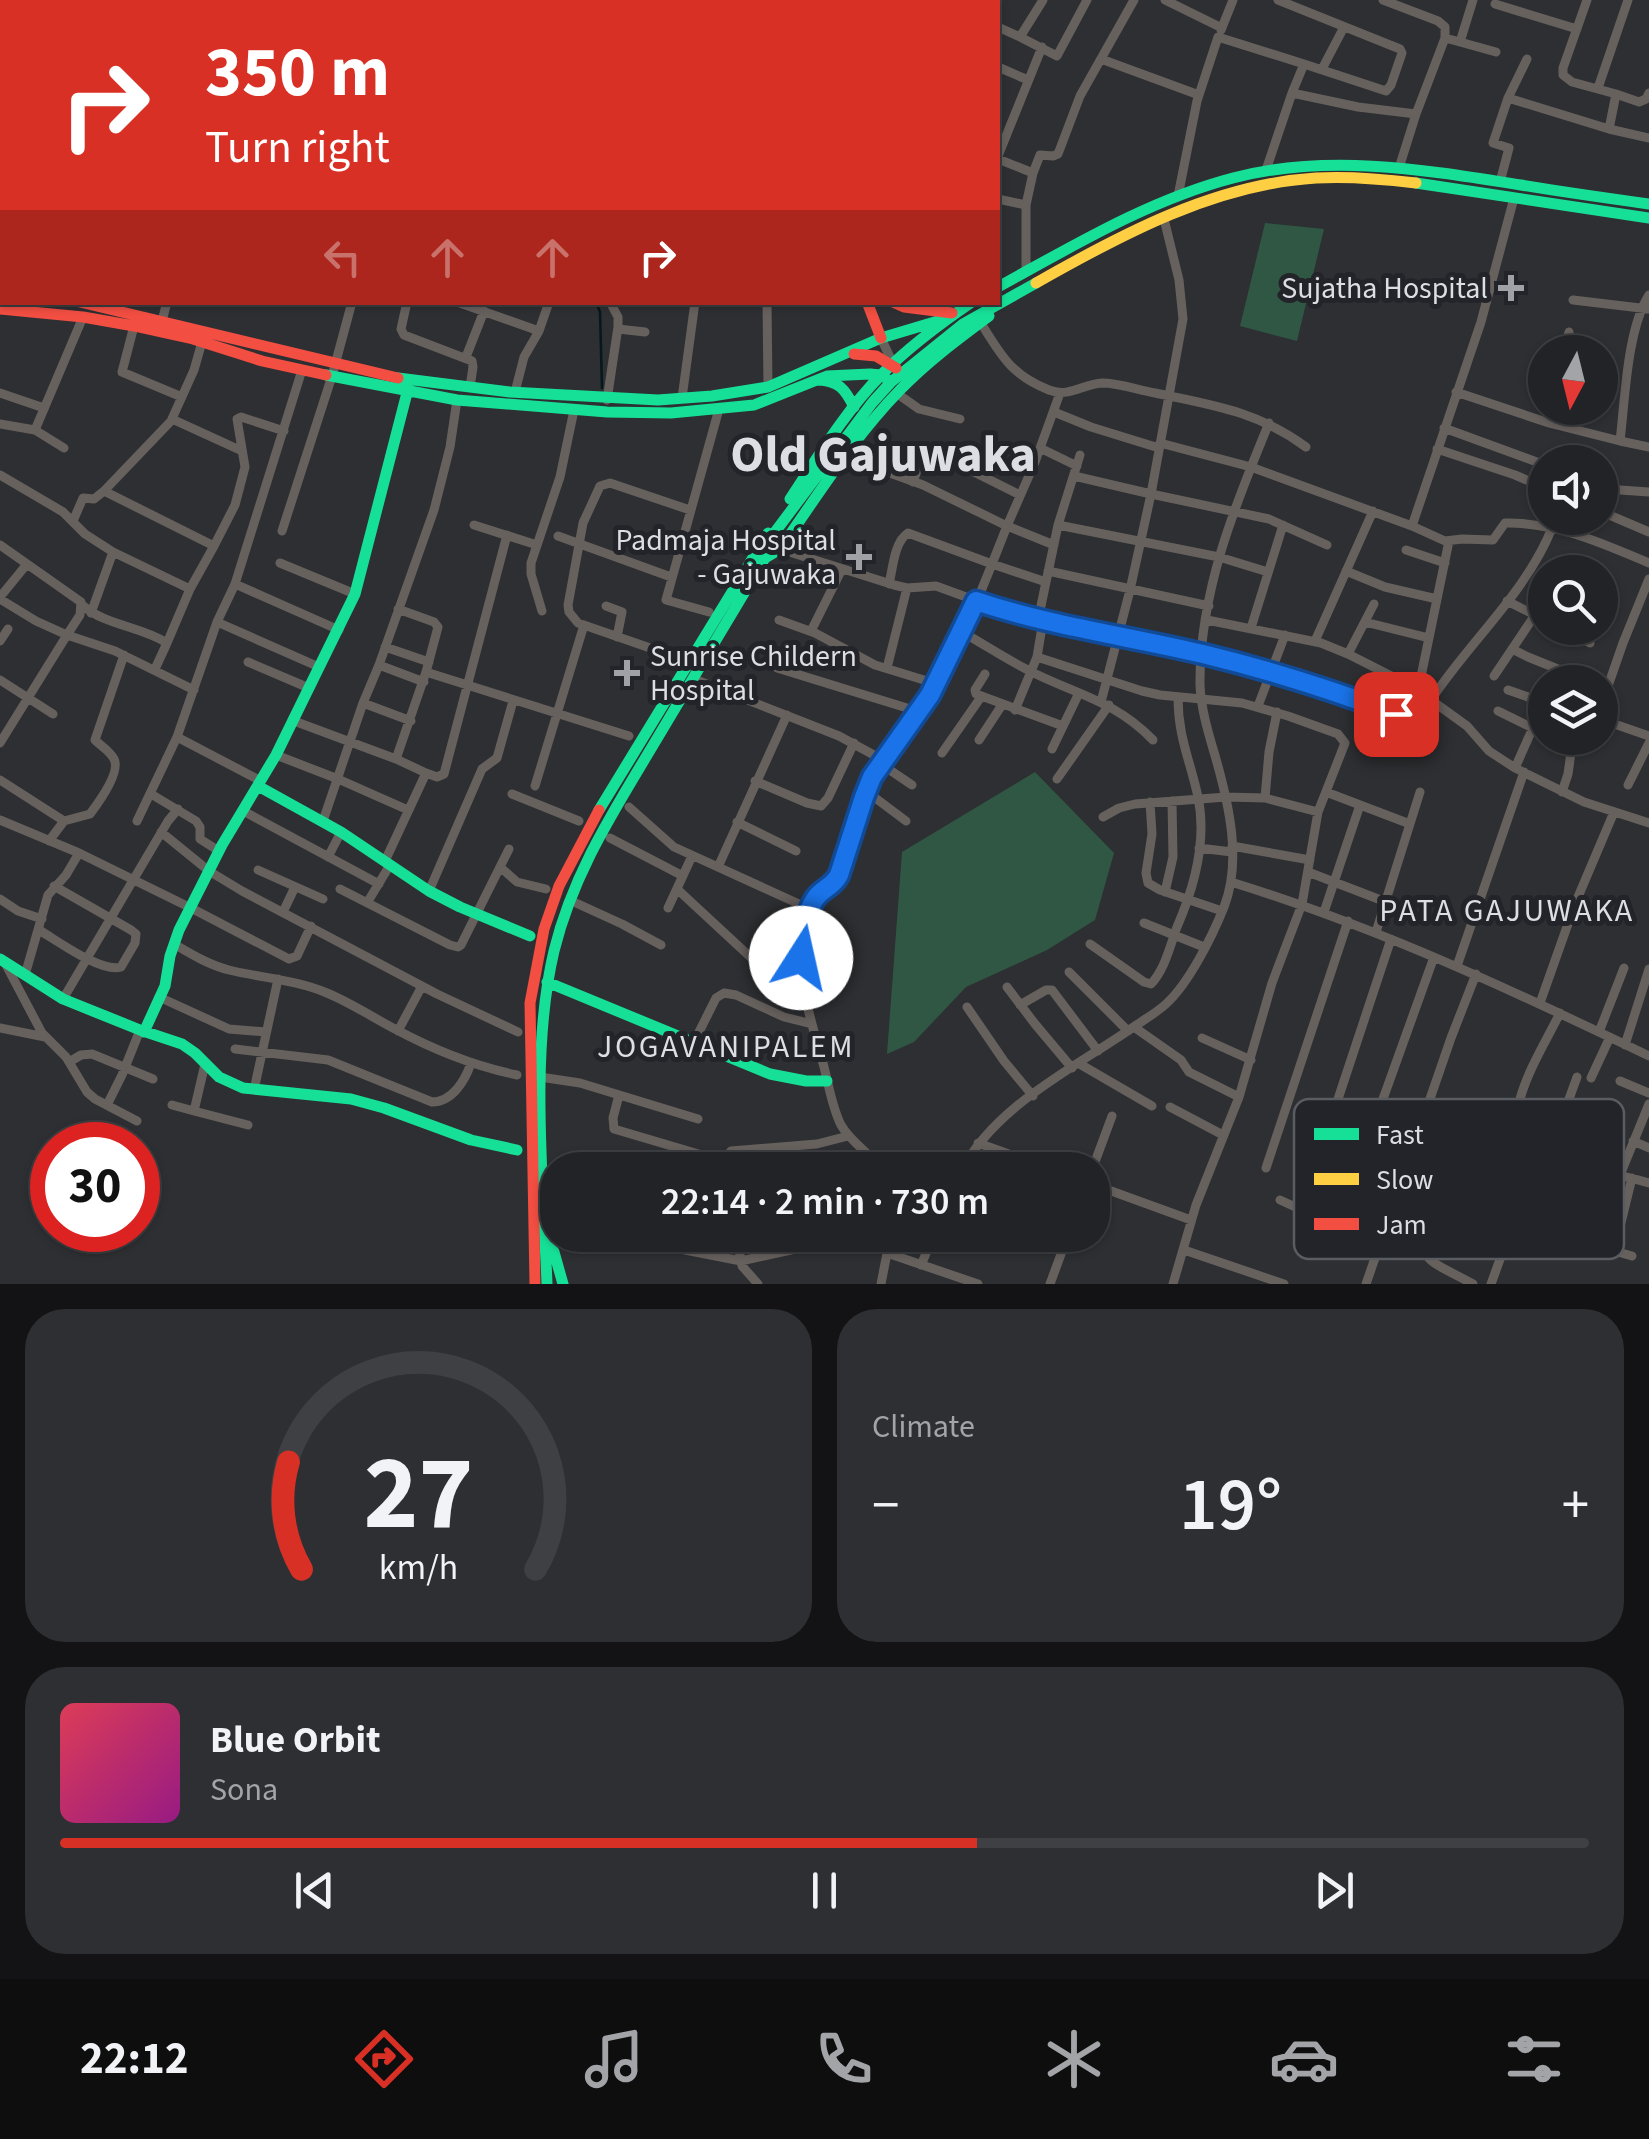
<!DOCTYPE html>
<meta charset="utf-8">
<style>
body{margin:0;font-family:"Source Sans 3",sans-serif;background:#2e2f32;color:#f1f3f6;height:100vh;display:flex;flex-direction:column;font-size:38px;white-space:nowrap}
*{box-sizing:border-box;margin:0}
p{font-size:32px;color:#a2a4a7}
.icon{flex:none;width:55px;height:55px;fill:none;stroke:currentColor;stroke-width:2;stroke-linecap:round;stroke-linejoin:round}
.map{position:relative;height:1284px;overflow:hidden}
.sheet{display:flex;flex-direction:column;gap:25px;padding:25px;background:#131315;flex:1}
.sheet>*{flex:none}
.hud{position:absolute;left:0px;top:0px;width:1000px;height:305px;box-shadow:0 2px 8px #0004,0 0 0 2px #3f4043;background:#d93025;color:#fff;overflow:hidden}
.needle{width:65px;rotate:187deg}
.buttons{position:absolute;left:1528px;top:335px;display:grid;gap:20px}
.buttons a{display:grid;place-items:center;width:90px;height:90px;border-radius:50%;background:#222326;box-shadow:0 2px 8px #0004,0 0 0 2px #3f4043;font-size:50px}
.speed{position:absolute;left:30px;top:1122px;display:flex;gap:20px;font-size:50px;font-weight:700;text-align:center}
.speed>*{display:grid;place-content:center;width:130px;height:130px;border-radius:50%;background:#222326;box-shadow:0 2px 8px #0004,0 0 0 2px #3f4043;line-height:1}
.speed .limit{border:15px solid #d22;background:#fff;color:#111}
.pin{position:absolute;display:grid;place-items:center;width:85px;height:85px;color:#fff;margin:-42px;border-radius:20px;box-shadow:0 5px 15px #0006}
.me{position:absolute;width:110px;margin:-55px;rotate:10deg;stroke-linejoin:round;filter:drop-shadow(0 0 8px #0008)}
.turn{display:flex;align-items:center;gap:35px;height:210px;padding:0 40px;font-size:45px}
.turn .icon{width:130px;height:130px;stroke-width:2.5}
.turn b{display:block;font-size:70px;line-height:85px}
.lanes{display:flex;align-items:center;height:95px;padding:0 40px;background:#0003;justify-content:center;gap:50px;direction:ltr}
.lanes .off{opacity:.35}
.big{font-size:75px;font-weight:600;line-height:1.1}
.sheet .widget{flex:1;display:flex;flex-direction:column;justify-content:center;gap:15px;min-width:0;padding:0 35px;border-radius:40px;background:#2e2f32}
.sheet .dial{align-items:center;gap:0}
.dial svg{height:260px;overflow:visible;fill:none;stroke:#3f4043;stroke-width:7;stroke-linecap:round;text-anchor:middle}
.dial text{fill:#f1f3f6;stroke:none}
.song{display:flex;align-items:center;gap:30px}
.cover{width:120px;height:120px;border-radius:15px;background:linear-gradient(135deg,hsl(350 70% 55%),hsl(310 70% 35%))}
.played{height:10px;border-radius:5px;background:linear-gradient(90deg,#d93025 60%,#3f4043 60%)}
.keys{display:flex;justify-content:space-around;direction:ltr}
.heat{display:flex;justify-content:space-between;align-items:center;font-size:55px;direction:ltr}
.sheet .tiles{flex:1;display:grid;gap:25px;grid-template-columns:1fr 1fr}
.widget:last-child{grid-column:span 2}
.trip{position:absolute;left:540px;top:1152px;width:570px;height:100px;border-radius:40px;background:#222326;box-shadow:0 2px 8px #0004,0 0 0 2px #3f4043;font-weight:600;line-height:100px;text-align:center}
.dock{display:flex;height:160px;justify-content:space-around;align-items:center;background:#0e0e0f;color:#a2a4a7}
.dock .icon{width:70px;height:70px}
.dock .current{color:#d93025}
.dock b{font-size:45px;color:#f1f3f6}
.map>svg:first-child{display:block}
.green{fill:#305744}
.lines{fill:none;stroke-linecap:round;stroke-linejoin:round}
.stream{stroke:#04191b;stroke-width:2.5}
.street{stroke:#67615e;stroke-width:9}
.fast{stroke:#16e098;stroke-width:11}
.slow{stroke:#ffcf43;stroke-width:11}
.jam{stroke:#f24e42;stroke-width:11}
.route-casing{stroke:#114b97;stroke-width:25}
.route{stroke:#1a73e8;stroke-width:18}
.poi-dot{fill:#9fa1a5;stroke:#22242a;stroke-width:4}
.labels{text-anchor:middle;dominant-baseline:central;stroke-width:10;stroke-linejoin:round;paint-order:stroke}
.poi-label{font-size:30px;fill:#dddee3;stroke:#22242a;text-anchor:end}
.neighbourhood-label{font-size:32px;letter-spacing:2.5px;fill:#dddee3;stroke:#22242a}
.town-label{font-size:50px;font-weight:bold;fill:#dddee3;stroke:#22242a}
.key{fill:#22242a;stroke:#5a5c62;stroke-width:2.5}
.key-label{font-size:28px;fill:#dddee3}
</style>
<div class="map">
<svg width="1649" height="1284" viewBox="0 0 1649 1284">
<rect width="100%" height="100%" fill="#2d2f32"/>
<path class="green" d="M1265,223L1324,229L1297,341L1240,326Z
M1035,772L1114,853L1095,920L1047,950L966,987L914,1042L887,1054L902,852Z"/>
<g class="lines">
<path class="stream" d="M624,0L628,2
M729,2L730,0
M596,302L600,312L602,388"/>
<path class="street" d="M894,0L901,2
M1165,0L1222,28
M1278,0L1400,49L1402,53L1391,85L1386,91L1304,64
M1383,0L1438,21L1445,27V38
M1587,0L1563,68V75L1572,82L1616,94
M61,2L62,0
M128,2V0
M182,2V0
M218,2V0
M250,2V0
M347,2V0
M523,2L524,0
M806,2L807,0
M929,2L930,0
M956,2L957,0
M1495,4L1577,29
M998,27L1020,37L1043,0
M1221,30L1233,0
M1020,37L1057,56L1087,0
M1460,42L1496,52
M1101,59L1199,95
M0,61H2
M998,67L1028,80
M1322,69L1344,27
M1598,88L1628,0
M1508,98L1527,59
M1609,129L1649,138
M0,133L2,134
M998,156L1042,47
M998,159L1033,173L1040,155L1053,156L1058,154L1080,96L1134,0
M1399,168L1416,114
M1266,170L1292,93
M1500,182L1509,148L1493,143L1508,98L1609,129L1616,94L1639,102L1646,99L1649,93
M1178,196L1197,101L1218,37L1304,64L1292,93L1358,107L1416,114L1445,38L1460,42L1473,0
M998,199L1026,205
M0,207L2,208
M1164,219L1179,280L1183,319L1151,494L1269,519L1327,545
M1026,272V205L1033,173
M1573,300L1649,309
M407,302L401,329L404,335L472,361L473,367L470,387
M457,302L539,331L549,302
M767,302L768,387
M162,321L167,302
M134,326L122,372L182,397
M984,328C1003,359 1014,376 1049,390C1069,398 1083,384 1102,383C1119,383 1138,390 1155,393C1212,405 1257,411 1306,447
M618,329L645,332
M881,338L893,364
M202,342L194,370L171,421L104,491L214,546L235,505L245,467L237,419L241,417L284,431
M1565,352L1569,332
M466,357L484,311
M515,392L524,357L539,331
M1456,392L1549,423L1553,408
M0,393L44,408
M902,397L919,409L960,419
M682,398L695,302
M607,400L618,327V317L610,302
M1054,412L1091,427L1159,448
M172,419L242,451
M1549,423L1620,441C1625,400 1627,329 1649,295
M0,424L35,430L83,317
M1444,428L1545,465
M35,430L64,448
M1620,441L1649,447
M1160,443L1251,467L1412,526L1481,322L1514,198
M1040,448L1077,466
M1437,449L1515,475L1545,488
M854,460L923,485L1007,526L992,564L1046,582
M0,475L63,512L85,534L113,552L190,589
M1074,476L1151,494L1130,590L1101,702
M913,482L922,456L928,453L948,459L1020,495
M1600,485L1620,490L1649,492
M1600,511L1649,532
M73,521L83,498L94,499L104,491
M474,525L537,545
M1058,525L1219,557L1268,572
M1412,526L1445,541L1462,539L1493,540L1505,523C1556,522 1604,544 1649,563
M282,531L332,376L352,302
M558,536L671,577
M0,545L81,602L80,615L67,635L115,651L194,690
M1054,545L1007,526L1035,462L1060,393
M780,549L894,585L907,588L936,586L977,601L992,564L908,533C894,542 893,568 889,584
M1406,550L1445,563
M280,563L355,594
M1048,571L1209,606
M1346,571L1385,587L1437,599
M235,584L339,630
M0,597L27,564
M0,599L36,621L67,635L0,743
M1507,601L1545,620
M82,605C106,626 141,626 167,643L155,669
M606,606L622,612L617,637
M398,609L434,622L438,627L426,672
M542,611L531,574V563L560,477L574,410
M709,612L666,600L719,409
M91,613L113,552
M779,620L815,633L875,665L937,684
M1038,620L1058,525L1080,455
M1207,620L1321,643L1348,654L1413,687L1467,726L1489,751L1515,768L1584,802L1649,823
M217,622L319,667
M1365,622L1429,638
M1251,628L1283,525
M1559,628L1590,643
M811,631L842,569
M962,632C987,646 1012,663 1038,675C1082,696 1117,703 1153,740
M0,641L8,629
M1315,641L1373,511
M167,643L190,589L214,546
M385,647L429,662
M1512,649L1528,657L1580,678L1584,682
M1348,654L1374,604
M1037,657L1142,691L1160,695L1242,703L1288,716L1338,734L1345,743L1318,812L1302,904L1272,983L1239,1097L1196,1205L1173,1284
M679,658L578,623L569,612L568,605L583,523L600,486L610,483L690,510
M248,662L309,688
M379,665L424,682
M777,668L920,712
M887,668L907,588
M985,674L975,690L976,694L1063,726
M1494,676L1535,615
M694,679L839,736L883,760L864,797L835,882C828,890 819,891 813,902C786,952 810,1016 824,1067C829,1086 832,1107 841,1125C851,1143 871,1154 883,1170
M0,680L53,714
M1508,690L1545,703
M1418,691L1449,541
M1431,700C1469,642 1526,593 1552,528
M363,703L411,721
M1258,706L1285,635
M1600,709L1623,643L1649,579
M1015,710L1037,657L1043,621
M1498,711L1545,734
M1600,719L1649,736
M294,721L396,759
M1553,738L1572,746
M979,740L1002,705
M1052,749L1079,693
M942,753L981,697
M276,755L338,779L408,810
M883,760C923,711 951,658 977,601C1050,626 1127,636 1203,654C1269,670 1332,690 1395,714
M881,764L912,785
M1515,768L1544,703
M426,773L437,777L444,774L507,535
M1057,779L1109,705
M0,780L64,821
M261,781L177,737L217,622L235,584L302,370
M755,781L807,803L821,806L828,798L854,743
M1628,785L1649,743
M535,786L584,625
M866,791L906,821
M1326,792L1410,824
M1562,792L1568,774L1573,738
M151,794L196,821L200,827V839L219,851
M512,794L579,821
M1265,798L1269,752L1277,712
M1150,802L1152,834L1146,873L1148,883L1160,890L1222,911
M629,807L674,847L810,909
M243,811L379,884
M1103,817L1119,808L1135,804L1226,797L1265,798L1318,812
M0,820L79,853L191,908L289,959L297,956L311,926
M137,821L177,737
M323,821L363,703L379,665L434,510L450,447L457,400
M737,822L796,851
M161,832L209,871L242,891L437,994L518,1032
M610,838L683,876
M49,841L64,821L90,814C99,802 121,772 114,759C110,751 101,746 95,740L124,655
M1232,846L1310,860
M1199,848L1232,852
M328,857L341,832
M385,861L426,773L396,759L426,672L629,736
M500,867L517,882L546,889
M718,867L787,715
M258,870L323,899
M1308,872L1386,902
M1231,882C1377,927 1512,990 1649,1056
M340,889L450,945L458,947L461,945L509,849
M677,889L760,966L803,989
M429,891L482,769L497,758L513,701
M1165,892L1173,857L1172,801
M0,899L18,911L42,919
M367,903L390,865
M576,903L622,924L661,945
M668,908L692,856
M283,912L295,887
M1324,912L1360,805
M1144,923L1204,947
M39,930C58,941 101,973 121,967L135,943L136,934L131,930L54,886
M1376,932L1420,792
M174,944C191,954 209,965 229,970C262,978 296,980 327,993C351,1003 372,1017 395,1029C434,1050 474,1066 517,1075
M1090,944L1144,982L1151,984C1165,969 1170,946 1177,927C1194,888 1207,840 1198,797C1190,760 1178,737 1178,697
M5,963L42,1033L66,1057L87,1092L95,1099L137,1121
M1457,966L1524,772
M1069,972L1128,1031
M25,975L48,895L66,875L79,853
M1007,987L1035,1024L1072,1068
M159,997L229,1029L266,1032
M63,999L168,821L178,809
M1540,1003L1575,904L1614,812
M1020,1005L1046,990H1052L1098,1051
M967,1007L1004,1061L1033,1096
M1560,1013C1546,1041 1528,1070 1520,1099C1517,1109 1516,1121 1520,1131C1532,1159 1619,1174 1649,1183
M1134,1027L1181,1060L1189,1072L1239,1097
M0,1028L45,1037
M398,1031L422,986
M1599,1032L1624,968
M1202,1038L1251,1060
M693,1044L716,998L724,993L736,995L784,1017L812,1024
M1625,1045L1649,969
M235,1049L328,1060L432,1102C452,1102 465,1081 471,1063
M69,1062L81,1055L92,1054L153,1079
M1078,1063L1152,1106
M540,1077L580,1083L698,1119
M1577,1077C1569,1100 1529,1203 1534,1221C1536,1228 1538,1228 1544,1231L1632,1256
M1591,1078L1610,1037
M1620,1081L1649,1093
M254,1090L278,979
M619,1095L613,1118L614,1129L729,1163
M107,1105L122,1075L140,1030
M172,1105L194,1111L205,1064
M1170,1107L1223,1135
M194,1111L248,1125
M1633,1141L1649,1148
M978,1143L1054,1170
M1266,1168L1348,921
M729,1170L728,1155L731,1151L817,1144L848,1136
M962,1170C996,1105 1076,1067 1135,1026C1145,1019 1156,1013 1166,1004C1189,983 1212,937 1224,907C1242,861 1229,805 1216,759C1209,735 1201,710 1200,685C1199,593 1235,505 1269,423
M1092,1170L1112,1116
M1620,1175L1649,1104
M1092,1184L1191,1220
M1433,1199C1417,1263 1417,1254 1473,1284
M1280,1200L1381,1246
M1304,1211L1339,1096L1391,939
M1345,1230L1361,1178L1366,1148L1374,1124L1434,957
M609,1235L741,1261L846,1238L874,1236L889,1239
M736,1235L742,1266L758,1284
M1184,1250L1284,1284
M1614,1251L1632,1178
M887,1253L978,1284
M921,1265L934,1235
M881,1284L888,1248
M1050,1284L1068,1235
M1366,1284L1451,1038L1476,974
M1491,1284L1515,1218"/>
<path class="fast" d="M649,0L651,2
M396,2L408,0
M0,89L2,88
M1416,183L1649,218
M998,287C1073,246 1149,200 1233,178C1328,153 1426,170 1521,185C1563,192 1606,198 1649,204
M0,293H2
M326,375L457,400L607,412L671,413L754,405L827,376L870,374L881,375L887,379
M398,378L510,392L658,400L712,396L768,387L881,338L948,318
M818,380C839,381 845,389 854,407
M790,499C817,458 847,409 882,374C908,348 941,323 972,302
M765,558L780,549C818,495 854,437 900,390C927,362 958,339 989,316
M258,786L341,832L429,891L460,907L530,936
M599,810L768,533
M0,959L63,999L140,1030L182,1044L195,1053L219,1077L243,1088L351,1099L384,1108L471,1140L517,1150
M547,982L770,1074L806,1081H827
M144,1032L165,986L170,956L179,930L222,845L276,755L355,594L408,389
M545,1239L554,1252L563,1284
M547,1284C543,1180 530,1052 554,951C573,874 612,814 652,747C690,684 727,621 765,558L769,540L872,403L891,382L963,324L1036,283"/>
<path class="slow" d="M1036,283C1122,234 1216,184 1316,178C1350,176 1383,179 1416,183"/>
<path class="jam" d="M80,302L398,378
M867,302L881,338
M893,302L904,307L952,313
M0,309L83,317L134,326L193,339L262,361L326,375
M854,354L876,356L896,368
M535,1284L530,1003L544,929L559,886L599,810"/>
</g>
<g class="lines">
<g class="route-casing">
<path id="route" d="M801,958C803,939 804,915 815,899C822,888 832,888 839,875L864,797L872,777L930,695L976,601C1050,626 1127,636 1203,654C1269,670 1332,690 1396,714"/>
</g>
<use href="#route" class="route"/>
</g>
<g class="poi-dot">
<path d="M1506 273h10v10h10v10h-10v10h-10v-10h-10v-10h10z"/>
<path d="M854 542h10v10h10v10h-10v10h-10v-10h-10v-10h10z"/>
<path d="M622 658h10v10h10v10h-10v10h-10v-10h-10v-10h10z"/>
</g>
<g class="labels">
<g class="poi-label">
<text x="1488" y="288">Sujatha Hospital</text>
<text x="836" y="540">Padmaja Hospital<tspan x="836" dy="34">- Gajuwaka</tspan></text>
<text x="650" y="656" text-anchor="start">Sunrise Childern<tspan x="650" dy="34">Hospital</tspan></text>
</g>
<g class="neighbourhood-label">
<text x="1507" y="911">PATA GAJUWAKA</text>
<text x="726" y="1047">JOGAVANIPALEM</text>
</g>
<g class="town-label">
<text x="883" y="455">Old Gajuwaka</text>
</g>
</g>
<rect x="1294" y="1099" width="330" height="160" rx="15" class="key"/>
<rect x="1314" y="1128" width="45" height="12" fill="#16e098"/>
<rect x="1314" y="1173" width="45" height="12" fill="#ffcf43"/>
<rect x="1314" y="1218" width="45" height="12" fill="#f24e42"/>
<g class="key-label">
<text x="1376" y="1144">Fast</text>
<text x="1376" y="1189">Slow</text>
<text x="1376" y="1234">Jam</text>
</g>
</svg>
<div class="buttons">
<a><svg class="needle" viewBox="-14 -14 28 28"><path d="M0-13l5 13h-10z" fill="#e53935"/><path d="M0 13l5-13h-10z" fill="#a2a4a7"/></svg></a>
<a><svg class="icon" aria-label="sound" viewBox="0 0 24 24"><path d="M4 9h4l5-4v14l-5-4H4zM17 9q2 3 0 6"/></svg></a>
<a><svg class="icon" aria-label="search" viewBox="0 0 24 24"><circle cx="10" cy="10" r="6"/><path d="M15 15l6 6"/></svg></a>
<a><svg class="icon" aria-label="layers" viewBox="0 0 24 24"><path d="M12 4l9 5-9 5-9-5zM3 14l9 5 9-5"/></svg></a>
</div>
<div class="speed"><div class="limit">30</div></div>
<div class="pin" style="left:1396px;top:714px;background:#d93025"><svg class="icon" aria-label="arrive" viewBox="0 0 24 24"><path d="M6 21V4h12l-3 4 3 4H6"/></svg></div>
<svg class="me" style="left:801px;top:958px" viewBox="-20 -20 40 40"><circle r="19" fill="#fff"/><path d="M0-13L10 11 0 6-10 11z" fill="#1a73e8"/></svg>
<div class="trip">22:14 · 2 min · 730 m</div>
<div class="hud">
<div class="turn"><svg class="icon" aria-label="right" viewBox="0 0 24 24"><path d="M7 20v-9h11M14 6l5 5-5 5"/></svg><div><b>350 m</b>Turn right</div></div>
<div class="lanes"><svg class="icon off" aria-label="left" viewBox="0 0 24 24"><path d="M17 20v-9H6M10 6l-5 5 5 5"/></svg><svg class="icon off" aria-label="ahead" viewBox="0 0 24 24"><path d="M12 20V5M6 11l6-6 6 6"/></svg><svg class="icon off" aria-label="ahead" viewBox="0 0 24 24"><path d="M12 20V5M6 11l6-6 6 6"/></svg><svg class="icon" aria-label="right" viewBox="0 0 24 24"><path d="M7 20v-9h11M14 6l5 5-5 5"/></svg></div>
</div>
</div>
<section class="sheet">
<div class="tiles">
<div class="widget dial"><svg viewBox="0 0 100 80">
<path d="M14 69A42 42 0 1 1 86 69"/>
<path d="M14 69A42 42 0 0 1 10 36" stroke="#d93025"/>
<text x="50" y="56" font-size="32" font-weight="700">27</text>
<text x="50" y="72" font-size="11">km/h</text>
</svg></div>
<div class="widget"><p>Climate</p>
<div class="heat"><a>−</a><b class="big">19°</b><a>+</a></div>
</div>
<div class="widget">
<div class="song"><i class="cover"></i><div><b>Blue Orbit</b><p>Sona</p></div></div>
<div class="played"></div>
<div class="keys"><svg class="icon" aria-label="previous" viewBox="0 0 24 24"><path d="M18 5L8 12l10 7zM5 5v14"/></svg><svg class="icon" aria-label="pause" viewBox="0 0 24 24"><path d="M8 5v14M16 5v14"/></svg><svg class="icon" aria-label="next" viewBox="0 0 24 24"><path d="M6 5l10 7-10 7zM19 5v14"/></svg></div>
</div>
</div>
</section>
<nav class="dock">
<b>22:12</b>
<svg class="icon current" aria-label="directions" viewBox="0 0 24 24"><path d="M12 3l9 9-9 9-9-9zM9 14v-3h6M13 9l2 2-2 2"/></svg>
<svg class="icon" aria-label="music" viewBox="0 0 24 24"><path d="M9 18V5l10-2v13"/><circle cx="6" cy="18" r="3"/><circle cx="16" cy="16" r="3"/></svg>
<svg class="icon" aria-label="phone" viewBox="0 0 24 24"><path d="M5 4h4l2 5-3 2q2 4 5 5l2-3 5 2v4C11 20 4 13 5 4z"/></svg>
<svg class="icon" aria-label="climate" viewBox="0 0 24 24"><path d="M12 3v18M4 7l16 10M4 17L20 7"/></svg>
<svg class="icon" aria-label="car" viewBox="0 0 24 24"><path d="M5 17H2v-5l4-1 3-4h7l3 4 3 1v5h-3M9 17h6M6 11h13"/><circle cx="7" cy="17" r="2"/><circle cx="17" cy="17" r="2"/></svg>
<svg class="icon" aria-label="filters" viewBox="0 0 24 24"><path d="M4 7h16M4 17h16"/><circle cx="9" cy="7" r="2"/><circle cx="15" cy="17" r="2"/></svg>
</nav>
